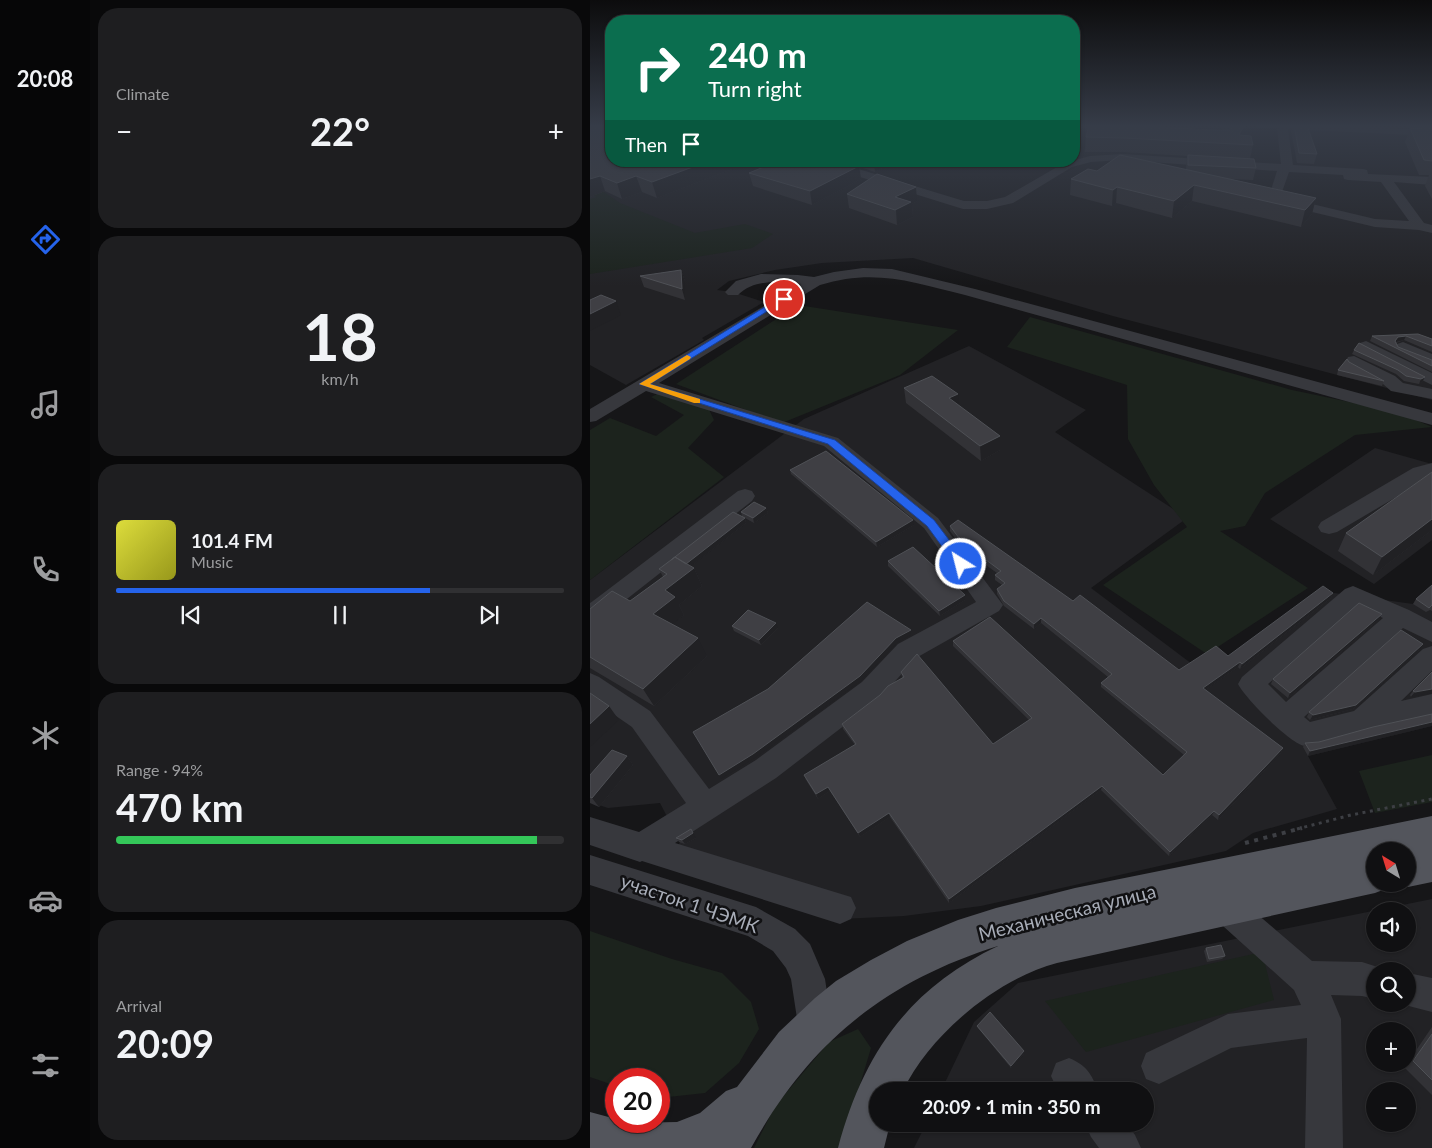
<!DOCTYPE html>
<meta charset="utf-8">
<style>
body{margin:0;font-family:Lato,sans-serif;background:#1e1e20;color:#f1f3f6;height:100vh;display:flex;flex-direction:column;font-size:19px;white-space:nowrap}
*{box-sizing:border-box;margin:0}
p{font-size:16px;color:#9c9d9f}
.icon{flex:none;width:28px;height:28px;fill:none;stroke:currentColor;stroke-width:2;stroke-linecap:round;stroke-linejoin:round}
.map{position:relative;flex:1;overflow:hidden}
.details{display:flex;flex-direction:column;gap:8px;padding:8px;background:#09090a;width:500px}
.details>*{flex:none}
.top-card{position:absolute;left:15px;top:15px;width:475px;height:152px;border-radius:20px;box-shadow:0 1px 4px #0004,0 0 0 1px #303032;background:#0b6e4f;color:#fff;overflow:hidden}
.needle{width:32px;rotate:322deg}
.buttons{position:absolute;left:776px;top:842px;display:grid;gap:10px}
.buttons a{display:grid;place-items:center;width:50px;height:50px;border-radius:50%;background:#101012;box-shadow:0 1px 4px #0004,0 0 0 1px #303032;font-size:25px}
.speed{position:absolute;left:15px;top:1068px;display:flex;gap:10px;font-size:25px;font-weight:700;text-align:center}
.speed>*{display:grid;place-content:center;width:65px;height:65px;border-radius:50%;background:#101012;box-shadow:0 1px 4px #0004,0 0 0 1px #303032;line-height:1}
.speed .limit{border:8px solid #d22;background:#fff;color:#111}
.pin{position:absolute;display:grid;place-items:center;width:42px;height:42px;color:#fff;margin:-21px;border:2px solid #fff;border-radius:50%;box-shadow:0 1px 5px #0007}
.me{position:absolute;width:55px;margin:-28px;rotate:324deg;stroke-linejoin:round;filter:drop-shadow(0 0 4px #0008)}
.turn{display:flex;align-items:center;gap:18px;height:105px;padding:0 20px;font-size:22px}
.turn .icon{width:65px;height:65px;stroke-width:2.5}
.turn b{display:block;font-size:35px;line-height:42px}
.then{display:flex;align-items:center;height:48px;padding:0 20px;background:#0003;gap:10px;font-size:19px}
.big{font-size:38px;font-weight:700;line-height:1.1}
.details .card{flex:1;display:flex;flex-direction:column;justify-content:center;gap:8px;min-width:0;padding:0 18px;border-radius:20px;background:#1e1e20}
.details .dial{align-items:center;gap:0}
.dial b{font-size:65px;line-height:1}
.song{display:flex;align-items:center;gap:15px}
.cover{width:60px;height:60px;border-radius:8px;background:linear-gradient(135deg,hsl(60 70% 55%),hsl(60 70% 35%))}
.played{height:5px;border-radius:2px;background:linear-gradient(90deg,#2563eb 70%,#303032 70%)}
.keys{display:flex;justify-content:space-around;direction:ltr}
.heat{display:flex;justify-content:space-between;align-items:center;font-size:28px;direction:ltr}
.charge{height:8px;border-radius:4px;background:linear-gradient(90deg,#34c759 94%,#303032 0)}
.trip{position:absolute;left:279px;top:1082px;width:285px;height:50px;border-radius:25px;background:#101012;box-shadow:0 1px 4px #0004,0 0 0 1px #303032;font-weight:700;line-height:50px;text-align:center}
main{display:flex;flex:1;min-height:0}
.menu{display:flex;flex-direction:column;width:90px;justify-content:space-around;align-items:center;background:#060607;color:#9c9d9f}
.menu .icon{width:35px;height:35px}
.menu .selected{color:#2563eb}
.menu b{font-size:22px;color:#f1f3f6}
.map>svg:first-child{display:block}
.built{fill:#222225;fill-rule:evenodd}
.green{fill:#1c231d}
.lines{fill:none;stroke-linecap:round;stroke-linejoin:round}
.path-far1{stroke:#3d3f44;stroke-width:3;stroke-dasharray:3 4.5;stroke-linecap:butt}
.path{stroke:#3d3f44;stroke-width:4;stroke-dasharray:4 5.5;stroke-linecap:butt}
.minor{fill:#37383d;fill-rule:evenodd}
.major{fill:#53555c;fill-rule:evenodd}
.wall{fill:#323236}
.shaded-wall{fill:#212124}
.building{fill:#3f3f44;stroke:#4f5156}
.route{fill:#2563eb;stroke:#184099}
.slow{fill:#f59e0b}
.labels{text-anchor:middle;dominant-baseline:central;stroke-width:5;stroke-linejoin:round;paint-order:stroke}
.near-street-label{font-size:19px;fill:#a8adb8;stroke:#111113}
</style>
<main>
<nav class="menu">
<b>20:08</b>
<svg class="icon selected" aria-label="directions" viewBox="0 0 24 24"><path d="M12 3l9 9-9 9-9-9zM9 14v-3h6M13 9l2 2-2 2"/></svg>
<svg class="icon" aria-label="music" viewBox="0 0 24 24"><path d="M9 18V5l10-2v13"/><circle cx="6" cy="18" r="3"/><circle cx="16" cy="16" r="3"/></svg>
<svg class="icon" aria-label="phone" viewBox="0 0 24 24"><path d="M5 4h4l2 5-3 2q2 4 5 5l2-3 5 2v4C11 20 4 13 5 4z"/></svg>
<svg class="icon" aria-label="climate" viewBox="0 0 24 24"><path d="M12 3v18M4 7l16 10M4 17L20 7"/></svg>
<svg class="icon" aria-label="car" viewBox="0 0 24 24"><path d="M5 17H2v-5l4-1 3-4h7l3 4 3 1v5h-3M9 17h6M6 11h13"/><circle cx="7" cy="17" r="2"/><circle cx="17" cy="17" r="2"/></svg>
<svg class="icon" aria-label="filters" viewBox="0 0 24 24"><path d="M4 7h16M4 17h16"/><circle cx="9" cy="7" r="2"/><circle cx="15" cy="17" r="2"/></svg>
</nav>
<section class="details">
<div class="card"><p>Climate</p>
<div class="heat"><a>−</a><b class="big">22°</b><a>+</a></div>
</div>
<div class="card dial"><b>18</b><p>km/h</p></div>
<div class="card">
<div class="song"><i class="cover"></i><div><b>101.4 FM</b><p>Music</p></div></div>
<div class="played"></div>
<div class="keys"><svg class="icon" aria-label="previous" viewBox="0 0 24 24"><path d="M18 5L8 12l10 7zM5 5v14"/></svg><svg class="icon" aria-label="pause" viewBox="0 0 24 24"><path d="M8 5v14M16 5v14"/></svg><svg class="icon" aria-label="next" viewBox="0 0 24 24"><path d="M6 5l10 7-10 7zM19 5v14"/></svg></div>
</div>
<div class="card"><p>Range · 94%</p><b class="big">470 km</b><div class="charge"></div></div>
<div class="card"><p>Arrival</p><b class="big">20:09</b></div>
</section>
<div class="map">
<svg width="842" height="1148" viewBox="0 0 842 1148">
<rect width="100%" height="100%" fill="#161618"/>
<path class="built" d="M0,125L21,161H484V125H842V400L523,316L323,258L232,263L185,270L139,281L127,290L143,292L174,302L112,338L114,340L36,385L0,365Z
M379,346L496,410L465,432L597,518L501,588L614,673L638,659L730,591L823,604L842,587V726L718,756L747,809L663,833L636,851L391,906L314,916L250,919L80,862L90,842L70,803L18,808L0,802V580L214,419Z
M785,448L842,464V540L784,584L680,519Z
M842,899V1148H324L336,1124H555V1091H351L384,1022L428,983ZM785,911H818V944H785ZM785,971H818V1004H785ZM785,1031H818V1064H785ZM785,1091H818V1124H785Z"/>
<path class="green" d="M14,192L30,203L105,233L155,224L183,234L162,248L0,274V199L7,197L0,194Z
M208,305L368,330L310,375L192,423L86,384Z
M440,317L702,390L807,412L842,427L765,435L675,493L655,526L630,531L718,588L617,654L513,585L597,527L564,485L538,439L537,385L417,347Z
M80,388L114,399L124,420L98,448L134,477L0,580V430L20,418L66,436L94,415L61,397Z
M842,755V802L785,813L769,771Z
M0,931L82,959L132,973L161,1002L169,1029L149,1063L115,1093L69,1098V1079H26V1086L0,1077Z
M672,952L684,1000L496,1052L455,1001Z
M268,1029L281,1048L251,1148H164L185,1106L239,1042Z"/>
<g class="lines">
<path class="path-far1" d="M707,829L761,815L842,799"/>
<path class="path" d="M655,843L712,828"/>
<path class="minor" d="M664,125H742L842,130V136L698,129L703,165L773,169L777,170L778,174L842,177V185L804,182L834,223L842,225V233L829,230L785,227L697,206L693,205L680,193L687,171L532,160L501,162L482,167L423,203L397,209H373L225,163L223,161H242L374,201H397L415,197L474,163L500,156L532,154L691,164L687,128H669ZM699,172L753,175L754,179L758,180L791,182L819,221L785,219L701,199L692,192Z
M273,268L302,269L385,289L842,413V425L375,295C323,282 284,268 230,285L69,383L248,438L348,518L413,605L409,611L326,658L290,698L186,778L85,843L261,897L266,908L261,919L250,924L52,861L50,862L0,845V817L49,832L96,803L42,727L0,698V673L9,677L60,711L119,789L166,760L272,682L308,644L386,602L334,528L234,446L56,391L6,421L0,422V409L211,284C190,281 164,279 148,295H138L135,292L146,281L171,274L208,275L224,277L244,272Z
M776,341L842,373V385L770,349L768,346L770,343Z
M813,342L842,354V365L807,350L805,347L807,344Z
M764,356L805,376L813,383L842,389V399L801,391L793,384L758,365L756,361L758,357Z
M842,463V476L747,532L739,534L731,532L728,527L731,522L823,468Z
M155,489L162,491L165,496L162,501L19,613L8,624L0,627V603L3,601L148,491Z
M763,586L819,610L842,622V642L813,628L714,717L720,722L764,711L833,649L842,646V671L811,701L842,694V716C818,721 794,726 771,732C759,735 724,748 715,746C700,744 655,698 648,684L652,677L755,589ZM766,606L793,618L696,702L678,684Z
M0,855L166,907L205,929L220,944L235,979L242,1025L237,1037L225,1042L213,1037L208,1025L201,979L196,968L183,951L158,936L0,885Z
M634,890L645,895L722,961L772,962L797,970L785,971V999L772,996L741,995L751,1019L753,1148H715L717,1038L641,1048L569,1084L556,1079L551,1066L556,1053L638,1014L711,1005L704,990L623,917L618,906L623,895Z
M818,973L842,978V1012L811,1004H818Z
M479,1058C496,1065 502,1074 508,1091H468L461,1076L466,1063Z
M495,1124H537L545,1135L551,1148H509L501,1137Z"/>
<path class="major" d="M842,816V882L818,887L809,884H818V851H785V884H800L798,888L785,893L467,963C407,979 339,1035 313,1091H288V1124H300L294,1148H248C273,1054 319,988 408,946C294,982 219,1043 161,1148H0V1112L26,1119V1121L39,1123L87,1122L110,1113L136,1091L147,1087L189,1032L225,998L246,981L281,960L317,941L368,920L406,908L485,888Z"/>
</g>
<path class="wall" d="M0,125L21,161H163L67,198L52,192L32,199L15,191L0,197Z
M629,125H659L654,135L663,145L660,159L666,168L663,180L640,179L726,198L722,214L711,227L602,201L582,218L526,203L522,206L480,195L481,179L507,171L596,169L597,156L532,152H495L496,137L632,130Z
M702,125H717L727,154L724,164L707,163L701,131Z
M816,125H842V199L835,186L839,175H829L815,142L820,128L825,129V128L817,127Z
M188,161H299V164L285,172L270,167L271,179L222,205L163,186L159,173Z
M257,194L327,201L322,204L323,217L307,225L259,208Z
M91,270L95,281V300L54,287L50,276Z
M828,334L842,339V352L814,340L806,343L808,347L842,360V372L780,341L782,336Z
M764,350L835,377L832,382L829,384L814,381L806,374L762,354Z
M759,362L794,381L792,386L747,375L748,370Z
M314,388L369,406L410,436V450L391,461L316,403Z
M200,470L324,525L287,547L201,474Z
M842,472V530L783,575L748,551L756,533Z
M176,508L178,513L164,523L155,518L156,523L101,566L104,568L112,586L89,605L94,615L82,624L117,656L64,706L0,668V609L40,601L73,577L69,569L152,516L151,512Z
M360,526L483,601L589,670L638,656L743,593L741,598L650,669L648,667L615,690L693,748L691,753L628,820L622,815L579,856L511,790L359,903L300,817L270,837L240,791L228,799L216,780L214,775L265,745L253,729L252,724L312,678L311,672L403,744L439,720L363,646V641L573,775L594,755L511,687V683L518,677L451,623L444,629L414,606L407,594V589L412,585L405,580V575L407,573L372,548L360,531Z
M298,561L375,595V600L350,616L298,566Z
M842,585V611L840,610L836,612L823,604L826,599Z
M792,614L789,619L698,698L681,684L683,679Z
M142,626L188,628L171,645L144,631Z
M830,649L763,709L720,720L717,717L719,712Z
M842,672L821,697L820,695L823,691Z
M729,742L718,756L713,747L715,743Z
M37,756L43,765L9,807L0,803V775Z
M86,838H106L95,844L89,842Z
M616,948L635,956L632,959L617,962L614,951Z
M387,1026L434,1051V1054L421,1068L388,1028Z
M842,1027V1095L814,1067L816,1064H818V1062Z"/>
<path class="shaded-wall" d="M654,125H659L649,145V135Z
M119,161H163L67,198L62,182Z
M285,161H299V164L285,172L284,162Z
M269,166L271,179L222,205L220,191Z
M10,176L15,191L0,197V179Z
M46,176L52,192L32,199L27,183Z
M604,185L602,201L582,218L584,201Z
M326,187L327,201L322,204L323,217L307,225L305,197Z
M527,187L526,203L522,206L523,190Z
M726,198L722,214L711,227L715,210Z
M91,270L95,281V300L92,289Z
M26,301L31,315L0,331V314Z
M816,336L814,340L806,342L803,346L805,341L808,337Z
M835,377L832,382L829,384L831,379Z
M368,394L369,409L359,398Z
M410,436V450L391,461L390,446Z
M176,508L178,513L164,523L163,518Z
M155,518L156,523L95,571L93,566Z
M842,519V530L783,575L792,557Z
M323,520L324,525L287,547L286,542Z
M104,568L112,586L89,605L94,615L73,632L63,614L75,590Z
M743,593L741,598L650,669L652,664Z
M375,595V600L350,616L349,611Z
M792,614L789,619L698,698L700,693Z
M451,618V623L444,629V624Z
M186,623L188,628L171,645L169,640Z
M321,630V635L307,643L271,681L165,758L131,779L129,775L306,638Z
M108,638L117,656L64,706L53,689Z
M833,644L830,649L763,709L720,720L723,715Z
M650,662L648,667L611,693L613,688Z
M842,689V693L821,697L825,692Z
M19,706L29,720L0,747V724Z
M842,722V726L718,756L720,751Z
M693,748L691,753L628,820L629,815Z
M37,756L43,765L9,807L2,798Z
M512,786L511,790L359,903V899Z
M238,787L240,791L228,799L226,794Z
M624,811L622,815L579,856L580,852Z
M299,813L300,817L270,837L268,833Z
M101,829L106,838L95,844L92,840Z
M434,1051V1054L421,1068V1066Z"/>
<path class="building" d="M6,125H21V161H119L62,182L46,176L27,183L10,176L0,179V127Z
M499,125H525L643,131L639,125H654L649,135L661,136L663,145L534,138L496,137Z
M704,125H717L727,154L709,153Z
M828,125H842V161L834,160L820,128L830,129Z
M530,155L726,198L715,210L604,185L584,201L527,187L523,190L481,179L498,169L507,171Z
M598,155L664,159L666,168L598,165Z
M188,161H256L269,166L220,191L159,173Z
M287,174L326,187L305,197L321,202L305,210L257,194Z
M91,270L92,289L50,276Z
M11,295L26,301L0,314V300Z
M828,334L842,339V346L816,336L808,337L805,341L808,347L842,360V366L782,336Z
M769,343L835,377L831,379L816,376L808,370L764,350Z
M757,359L759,362L794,381L748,370Z
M342,376L368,394L359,398L410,436L390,446L314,388Z
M236,451L323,520L286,542L200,470Z
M842,472V519L792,557L756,533Z
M164,502L176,508L163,518L151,512Z
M143,512L155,518L96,564L85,557L81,560Z
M368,520L483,601L490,595L589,670L626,646L638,656L733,586L743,593L652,664L650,662L613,688L693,748L629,815L624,811L580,852L512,786L359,899L299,813L268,833L238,787L226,794L214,775L266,744L252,724L290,695L298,686L314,677L311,672L327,654L403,744L442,718L363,641L400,617L573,775L597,752L511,683L522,674L451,618L444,624L414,601L407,589L415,583L405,575L411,571L372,542L360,526Z
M323,547L375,595L349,611L298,561Z
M85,557L104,568L75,590L85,597L63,614L108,638L53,689L0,657V609L22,591L40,601L77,574L69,569Z
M842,585V605L839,608L826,599Z
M277,602L321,630L306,638L270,676L163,754L129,775L103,732L178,689Z
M769,603L792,614L700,693L683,679Z
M158,610L186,623L169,640L142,626Z
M811,630L833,644L766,705L723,715L719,712Z
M842,672V689L825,692L823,691Z
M0,693L19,706L0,724Z
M842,714V722L720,751L715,743L729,742L783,727Z
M22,750L37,756L2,798L0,797V775Z
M101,829L103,833L92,840L86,838Z
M631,945L635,956L619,959L616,948Z
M400,1012L434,1051L421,1066L387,1026Z
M842,1034V1080L823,1061Z"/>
<linearGradient id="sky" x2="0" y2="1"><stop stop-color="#0c0c0d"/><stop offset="0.44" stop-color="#363c48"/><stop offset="1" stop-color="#363c48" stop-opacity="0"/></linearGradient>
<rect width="842" height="286" fill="url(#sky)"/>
<path class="route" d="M191,297L197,299L60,384L245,440L344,520L375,561L377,564L375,567H367L337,526L238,444L49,384Z"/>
<path class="slow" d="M97,355L101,357L100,359L60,384L110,399V403H104L49,384Z"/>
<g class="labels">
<g class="near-street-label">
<text transform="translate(100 903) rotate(19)">участок 1 ЧЭМК</text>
<text transform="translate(477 912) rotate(-14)">Механическая улица</text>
</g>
</g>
</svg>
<div class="buttons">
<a><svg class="needle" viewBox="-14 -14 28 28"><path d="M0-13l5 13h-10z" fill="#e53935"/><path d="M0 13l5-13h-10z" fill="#9c9d9f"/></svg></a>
<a><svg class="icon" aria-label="sound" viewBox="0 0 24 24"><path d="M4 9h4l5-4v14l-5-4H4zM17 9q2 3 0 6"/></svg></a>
<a><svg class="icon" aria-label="search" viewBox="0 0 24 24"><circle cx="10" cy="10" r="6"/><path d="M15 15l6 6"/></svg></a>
<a>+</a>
<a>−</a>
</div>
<div class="speed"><div class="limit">20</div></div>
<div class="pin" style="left:194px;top:299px;background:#d93025"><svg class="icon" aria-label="arrive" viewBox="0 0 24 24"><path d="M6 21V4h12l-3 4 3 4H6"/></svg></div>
<svg class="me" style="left:371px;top:564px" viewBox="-20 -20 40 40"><circle r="17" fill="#2563eb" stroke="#fff" stroke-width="3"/><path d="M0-11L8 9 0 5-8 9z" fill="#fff"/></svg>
<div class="trip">20:09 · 1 min · 350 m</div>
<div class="top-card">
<div class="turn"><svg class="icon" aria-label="right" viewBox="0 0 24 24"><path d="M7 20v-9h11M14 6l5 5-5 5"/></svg><div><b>240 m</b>Turn right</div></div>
<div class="then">Then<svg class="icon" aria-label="arrive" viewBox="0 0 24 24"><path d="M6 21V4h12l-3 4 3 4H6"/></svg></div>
</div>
</div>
</main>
